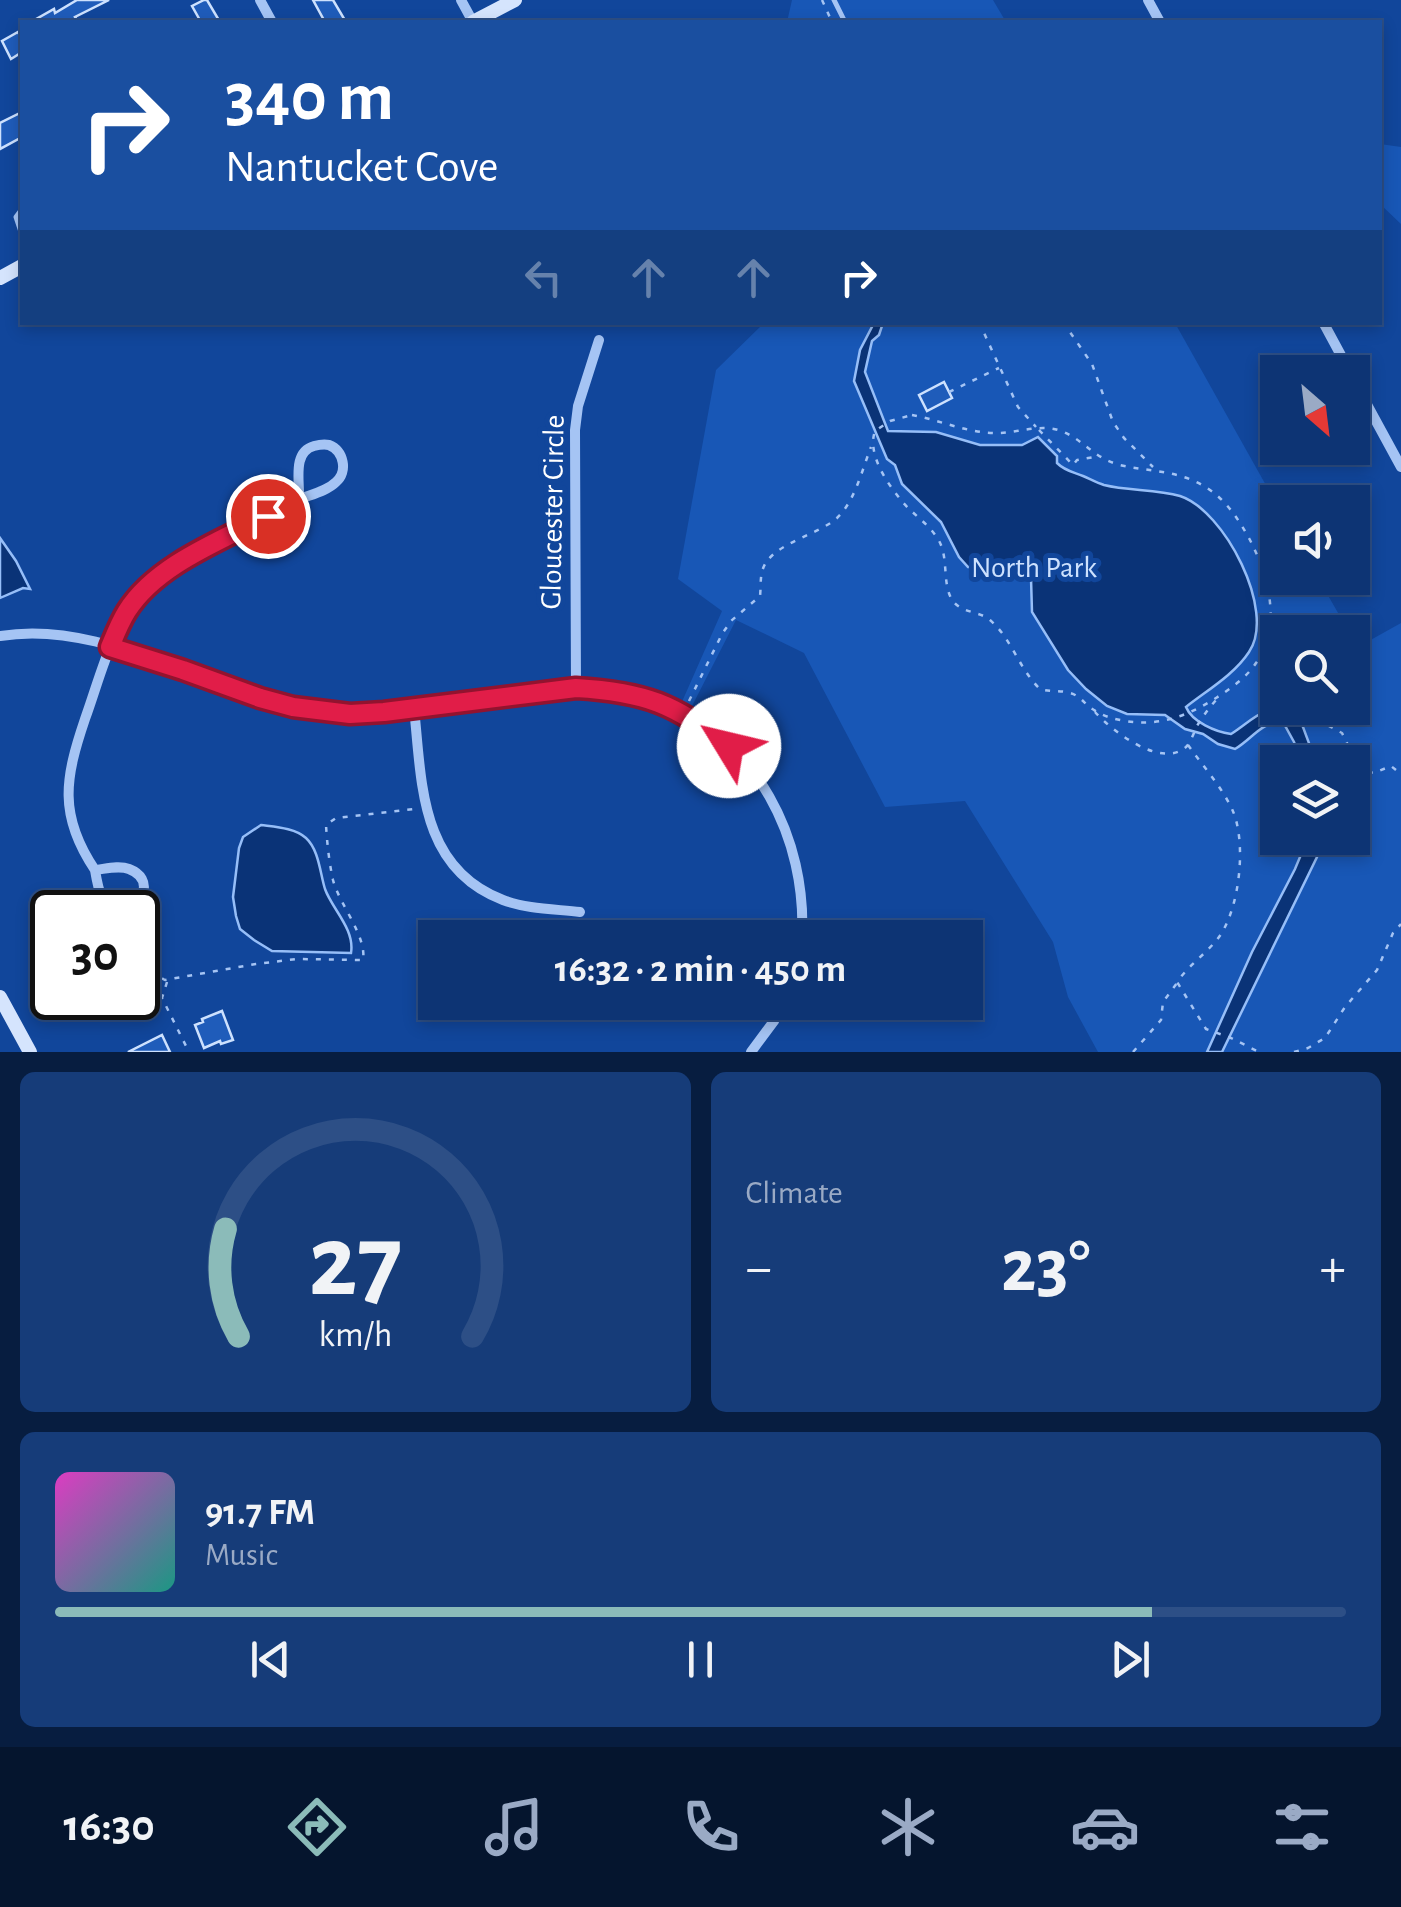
<!DOCTYPE html>
<meta charset="utf-8">
<style>
body{margin:0;font-family:"Alegreya Sans",sans-serif;background:#163c79;color:#f1f3f6;height:100vh;display:flex;flex-direction:column;font-size:38px;white-space:nowrap}
*{box-sizing:border-box;margin:0}
p{font-size:32px;color:#9aaac5}
.icon{flex:none;width:55px;height:55px;fill:none;stroke:currentColor;stroke-width:2;stroke-linecap:round;stroke-linejoin:round}
.map{position:relative;height:1052px;overflow:hidden}
.sheet{display:flex;flex-direction:column;gap:20px;padding:20px;background:#071d40;flex:1}
.sheet>*{flex:none}
.hud{position:absolute;left:20px;top:20px;width:1362px;height:305px;border-radius:0px;box-shadow:0 5px 15px #0003,0 0 0 2px #2d4f86;background:#1a4fa0;color:#fff;overflow:hidden}
.needle{width:65px;rotate:152deg}
.tools{position:absolute;left:1260px;top:355px;display:grid;gap:20px}
.tools a{display:grid;place-items:center;width:110px;height:110px;border-radius:0px;background:#0d3474;box-shadow:0 5px 15px #0003,0 0 0 2px #2d4f86;font-size:50px}
.speed{position:absolute;left:30px;top:890px;display:flex;gap:20px;font-size:50px;font-weight:700;text-align:center}
.speed>*{display:grid;place-content:center;width:130px;height:130px;border-radius:50%;background:#0d3474;box-shadow:0 5px 15px #0003,0 0 0 2px #2d4f86;line-height:1}
.speed .limit{border:5px solid #111;border-radius:15px;background:#fff;color:#111}
.pin{position:absolute;display:grid;place-items:center;width:85px;height:85px;color:#fff;margin:-42px;border:5px solid #fff;border-radius:50%;box-shadow:0 2px 10px #0007}
.me{position:absolute;width:110px;margin:-55px;rotate:306deg;stroke-linejoin:round;filter:drop-shadow(0 0 8px #0008)}
.turn{display:flex;align-items:center;gap:35px;height:210px;padding:0 40px;font-size:45px}
.turn .icon{width:130px;height:130px;stroke-width:2.5}
.turn b{display:block;font-size:70px;line-height:85px}
.lanes{display:flex;align-items:center;height:95px;padding:0 40px;background:#0003;justify-content:center;gap:50px;direction:ltr}
.lanes .off{opacity:.35}
.big{font-size:75px;font-weight:700;line-height:1.1}
.sheet .tile{flex:1;display:flex;flex-direction:column;justify-content:center;gap:15px;min-width:0;padding:0 35px;border-radius:15px;background:#163c79}
.sheet .dial{align-items:center;gap:0}
.dial svg{height:260px;overflow:visible;fill:none;stroke:#2d4f86;stroke-width:7;stroke-linecap:round;text-anchor:middle}
.dial text{fill:#f1f3f6;stroke:none}
.song{display:flex;align-items:center;gap:30px}
.cover{width:120px;height:120px;border-radius:15px;background:linear-gradient(135deg,hsl(310 70% 55%),hsl(170 70% 35%))}
.played{height:10px;border-radius:5px;background:linear-gradient(90deg,#8bbbb9 85%,#2d4f86 85%)}
.keys{display:flex;justify-content:space-around;direction:ltr}
.heat{display:flex;justify-content:space-between;align-items:center;font-size:55px;direction:ltr}
.sheet .tiles{flex:1;display:grid;gap:20px;grid-template-columns:1fr 1fr}
.tile:last-child{grid-column:span 2}
.trip{position:absolute;left:418px;top:920px;width:565px;height:100px;border-radius:0px;background:#0d3474;box-shadow:0 5px 15px #0003,0 0 0 2px #2d4f86;font-weight:700;line-height:100px;text-align:center}
.tab-bar{display:flex;height:160px;justify-content:space-around;align-items:center;background:#05152e;color:#9aaac5}
.tab-bar .icon{width:70px;height:70px}
.tab-bar .on{color:#8bbbb9}
.tab-bar b{font-size:45px;color:#f1f3f6}
.map>svg:first-child{display:block}
.green{fill:#1857b6;fill-rule:evenodd}
.water{fill:#0a3377;stroke:#96bef8;stroke-width:2.5}
.building{fill:#1f5cba;stroke:#cde1fe;stroke-width:2.5}
.lines{fill:none;stroke-linecap:round;stroke-linejoin:round}
.path{stroke:#a5c4f4;stroke-width:2.5;stroke-dasharray:5 8;stroke-linecap:butt}
.lane{stroke:#a5c4f4;stroke-width:5}
.street{stroke:#a5c4f4;stroke-width:10}
.secondary{stroke:#d5e4fd;stroke-width:14}
.route-casing{stroke:#92132f;stroke-width:25}
.route{stroke:#e11d48;stroke-width:18}
.labels{text-anchor:middle;dominant-baseline:central;stroke-width:10;stroke-linejoin:round;paint-order:stroke}
.street-label{font-size:30px;fill:#fff;stroke:#11469b}
.park-label{font-size:30px;fill:#cde1fe;stroke:#11469b}
</style>
<div class="map">
<svg width="1401" height="1052" viewBox="0 0 1401 1052">
<rect width="100%" height="100%" fill="#11469b"/>
<path class="green" d="M792,0H993L1006,22H787Z
M1380,144L1401,147V224L1380,204Z
M764,323H1175L1277,505L1278,578H1318L1349,632H1278V708H1352L1353,638L1358,647L1401,623V1052H1098L1068,997L1053,942L965,801L885,807L804,653L736,620L691,708L681,704L722,611L678,579L716,370ZM1278,762H1352V838H1278Z"/>
<path class="water" d="M874,323H883L879,335L872,341L865,372L888,431L936,432L980,445H1022L1038,437L1057,456V463C1065,471 1073,472 1083,476C1090,479 1097,483 1104,485C1128,491 1156,489 1180,496C1224,510 1277,611 1249,652C1234,675 1206,691 1186,707C1192,722 1216,732 1231,734C1254,719 1262,706 1290,708L1303,727L1316,762H1302L1294,742L1283,722C1262,721 1252,739 1235,749L1218,744L1203,734L1185,729L1165,715L1127,714L1107,706L1086,689L1068,670L1032,612L1031,578L1027,568L1018,563L989,567H968L959,557L941,522L902,484L895,465L887,459L854,381L860,350Z
M0,538L16,561L30,589L23,588L0,598Z
M261,825C276,827 295,828 306,838C319,850 320,873 325,889C332,909 355,929 351,953L272,951L254,940L240,929L236,916L233,897L239,848L243,837Z
M1308,838H1322L1317,857L1222,1052H1207L1252,952L1295,869Z"/>
<path class="building" d="M77,0H109L75,17L78,22H31L54,9L55,13Z
M204,0H207L220,22H201L192,6Z
M313,0H333L346,22H325Z
M18,32L22,40V52L11,59L2,41Z
M22,112V137L0,149V123Z
M944,382L952,398L927,411L919,395Z
M222,1011L233,1040L221,1044L220,1041L204,1048L195,1025L203,1022L202,1019Z
M162,1035L170,1052H128Z"/>
<g class="lines">
<path class="path" d="M822,0L832,22
M979,322L1018,407L1036,427
M1063,322L1092,364L1113,422L1124,438L1153,467
M949,392L999,368
M912,415C939,420 965,432 993,433C1015,434 1040,423 1061,431C1083,439 1093,458 1120,465C1150,472 1180,470 1207,488C1227,501 1239,520 1250,540C1269,577 1282,626 1256,663C1247,677 1230,689 1216,698C1197,710 1176,720 1153,722C1136,724 1108,720 1094,710C1085,705 1081,696 1070,693C1060,690 1050,692 1040,689C1019,669 1012,639 990,620C978,610 960,614 951,598C942,580 949,557 938,539C928,523 912,514 901,500C886,482 867,453 875,431L890,421Z
M1039,430L1073,465L1077,460L1094,457
M1259,660L1278,673
M689,701L722,634L731,621L760,596C761,588 760,580 762,572C768,544 817,536 837,518C855,501 862,470 871,447
M1311,708L1316,719L1342,733L1361,771L1374,773L1391,766L1401,774
M1095,712C1112,731 1161,769 1186,747C1191,742 1194,732 1197,726C1203,716 1209,708 1216,700
M1188,745C1203,766 1221,786 1232,809C1247,841 1240,908 1219,937C1207,953 1189,965 1177,982L1206,1029L1231,1038L1259,1052
M138,933C144,950 149,971 165,980L256,964L297,959L363,960C367,936 339,904 333,880C329,862 327,842 326,825L336,818L414,809
M167,982L162,998L189,1052
M1133,1052L1161,1020L1163,1002L1177,983
M1294,1052L1308,1048L1325,1038L1345,1007L1377,970L1393,933L1401,924"/>
<path class="lane" d="M834,0L845,22
M22,209L16,217L22,235"/>
<path class="street" d="M260,0L272,22
M461,0L473,22
M1148,0L1160,22
M1323,322L1350,372
M1352,377L1401,467
M0,636C101,619 198,688 295,707C347,717 395,710 447,704C490,698 533,693 576,688C604,689 634,692 660,702C757,739 807,838 802,938
M576,688L575,430L578,406L599,340
M414,708C422,782 419,868 503,900C527,909 554,909 580,912
M95,870C58,815 65,778 85,719C101,675 112,624 145,589C166,567 195,555 221,540C246,527 270,513 295,501C308,495 326,492 336,482C348,472 344,451 329,445C324,444 318,445 314,446C292,452 300,482 299,499
M120,912C101,908 98,888 95,870C105,869 119,865 129,869C155,879 143,905 123,912
M751,1052L774,1021L783,1002"/>
<path class="secondary" d="M473,22L515,0
M0,278L22,266
M0,997L30,1052"/>
</g>
<g class="lines">
<g class="route-casing">
<path id="route" d="M268,516C220,541 156,565 127,611C120,622 115,635 110,647L183,670L260,698L293,707L350,714L384,712L576,688C645,692 675,704 729,746"/>
</g>
<use href="#route" class="route"/>
</g>
<g class="labels">
<g class="street-label">
<text transform="translate(553 512) rotate(-89)">Gloucester Circle</text>
</g>
<g class="park-label">
<text x="1034" y="568">North Park</text>
</g>
</g>
</svg>
<div class="tools">
<a><svg class="needle" viewBox="-14 -14 28 28"><path d="M0-13l5 13h-10z" fill="#e53935"/><path d="M0 13l5-13h-10z" fill="#9aaac5"/></svg></a>
<a><svg class="icon" aria-label="sound" viewBox="0 0 24 24"><path d="M4 9h4l5-4v14l-5-4H4zM17 9q2 3 0 6"/></svg></a>
<a><svg class="icon" aria-label="search" viewBox="0 0 24 24"><circle cx="10" cy="10" r="6"/><path d="M15 15l6 6"/></svg></a>
<a><svg class="icon" aria-label="layers" viewBox="0 0 24 24"><path d="M12 4l9 5-9 5-9-5zM3 14l9 5 9-5"/></svg></a>
</div>
<div class="speed"><div class="limit">30</div></div>
<div class="pin" style="left:268px;top:516px;background:#d93025"><svg class="icon" aria-label="arrive" viewBox="0 0 24 24"><path d="M6 21V4h12l-3 4 3 4H6"/></svg></div>
<svg class="me" style="left:729px;top:746px" viewBox="-20 -20 40 40"><circle r="19" fill="#fff"/><path d="M0-13L10 11 0 6-10 11z" fill="#e11d48"/></svg>
<div class="trip">16:32 · 2 min · 450 m</div>
<div class="hud">
<div class="turn"><svg class="icon" aria-label="right" viewBox="0 0 24 24"><path d="M7 20v-9h11M14 6l5 5-5 5"/></svg><div><b>340 m</b>Nantucket Cove</div></div>
<div class="lanes"><svg class="icon off" aria-label="left" viewBox="0 0 24 24"><path d="M17 20v-9H6M10 6l-5 5 5 5"/></svg><svg class="icon off" aria-label="ahead" viewBox="0 0 24 24"><path d="M12 20V5M6 11l6-6 6 6"/></svg><svg class="icon off" aria-label="ahead" viewBox="0 0 24 24"><path d="M12 20V5M6 11l6-6 6 6"/></svg><svg class="icon" aria-label="right" viewBox="0 0 24 24"><path d="M7 20v-9h11M14 6l5 5-5 5"/></svg></div>
</div>
</div>
<section class="sheet">
<div class="tiles">
<div class="tile dial"><svg viewBox="0 0 100 80">
<path d="M14 69A42 42 0 1 1 86 69"/>
<path d="M14 69A42 42 0 0 1 10 36" stroke="#8bbbb9"/>
<text x="50" y="56" font-size="32" font-weight="700">27</text>
<text x="50" y="72" font-size="11">km/h</text>
</svg></div>
<div class="tile"><p>Climate</p>
<div class="heat"><a>−</a><b class="big">23°</b><a>+</a></div>
</div>
<div class="tile">
<div class="song"><i class="cover"></i><div><b>91.7 FM</b><p>Music</p></div></div>
<div class="played"></div>
<div class="keys"><svg class="icon" aria-label="previous" viewBox="0 0 24 24"><path d="M18 5L8 12l10 7zM5 5v14"/></svg><svg class="icon" aria-label="pause" viewBox="0 0 24 24"><path d="M8 5v14M16 5v14"/></svg><svg class="icon" aria-label="next" viewBox="0 0 24 24"><path d="M6 5l10 7-10 7zM19 5v14"/></svg></div>
</div>
</div>
</section>
<nav class="tab-bar">
<b>16:30</b>
<svg class="icon on" aria-label="directions" viewBox="0 0 24 24"><path d="M12 3l9 9-9 9-9-9zM9 14v-3h6M13 9l2 2-2 2"/></svg>
<svg class="icon" aria-label="music" viewBox="0 0 24 24"><path d="M9 18V5l10-2v13"/><circle cx="6" cy="18" r="3"/><circle cx="16" cy="16" r="3"/></svg>
<svg class="icon" aria-label="phone" viewBox="0 0 24 24"><path d="M5 4h4l2 5-3 2q2 4 5 5l2-3 5 2v4C11 20 4 13 5 4z"/></svg>
<svg class="icon" aria-label="climate" viewBox="0 0 24 24"><path d="M12 3v18M4 7l16 10M4 17L20 7"/></svg>
<svg class="icon" aria-label="car" viewBox="0 0 24 24"><path d="M5 17H2v-5l4-1 3-4h7l3 4 3 1v5h-3M9 17h6M6 11h13"/><circle cx="7" cy="17" r="2"/><circle cx="17" cy="17" r="2"/></svg>
<svg class="icon" aria-label="filters" viewBox="0 0 24 24"><path d="M4 7h16M4 17h16"/><circle cx="9" cy="7" r="2"/><circle cx="15" cy="17" r="2"/></svg>
</nav>
